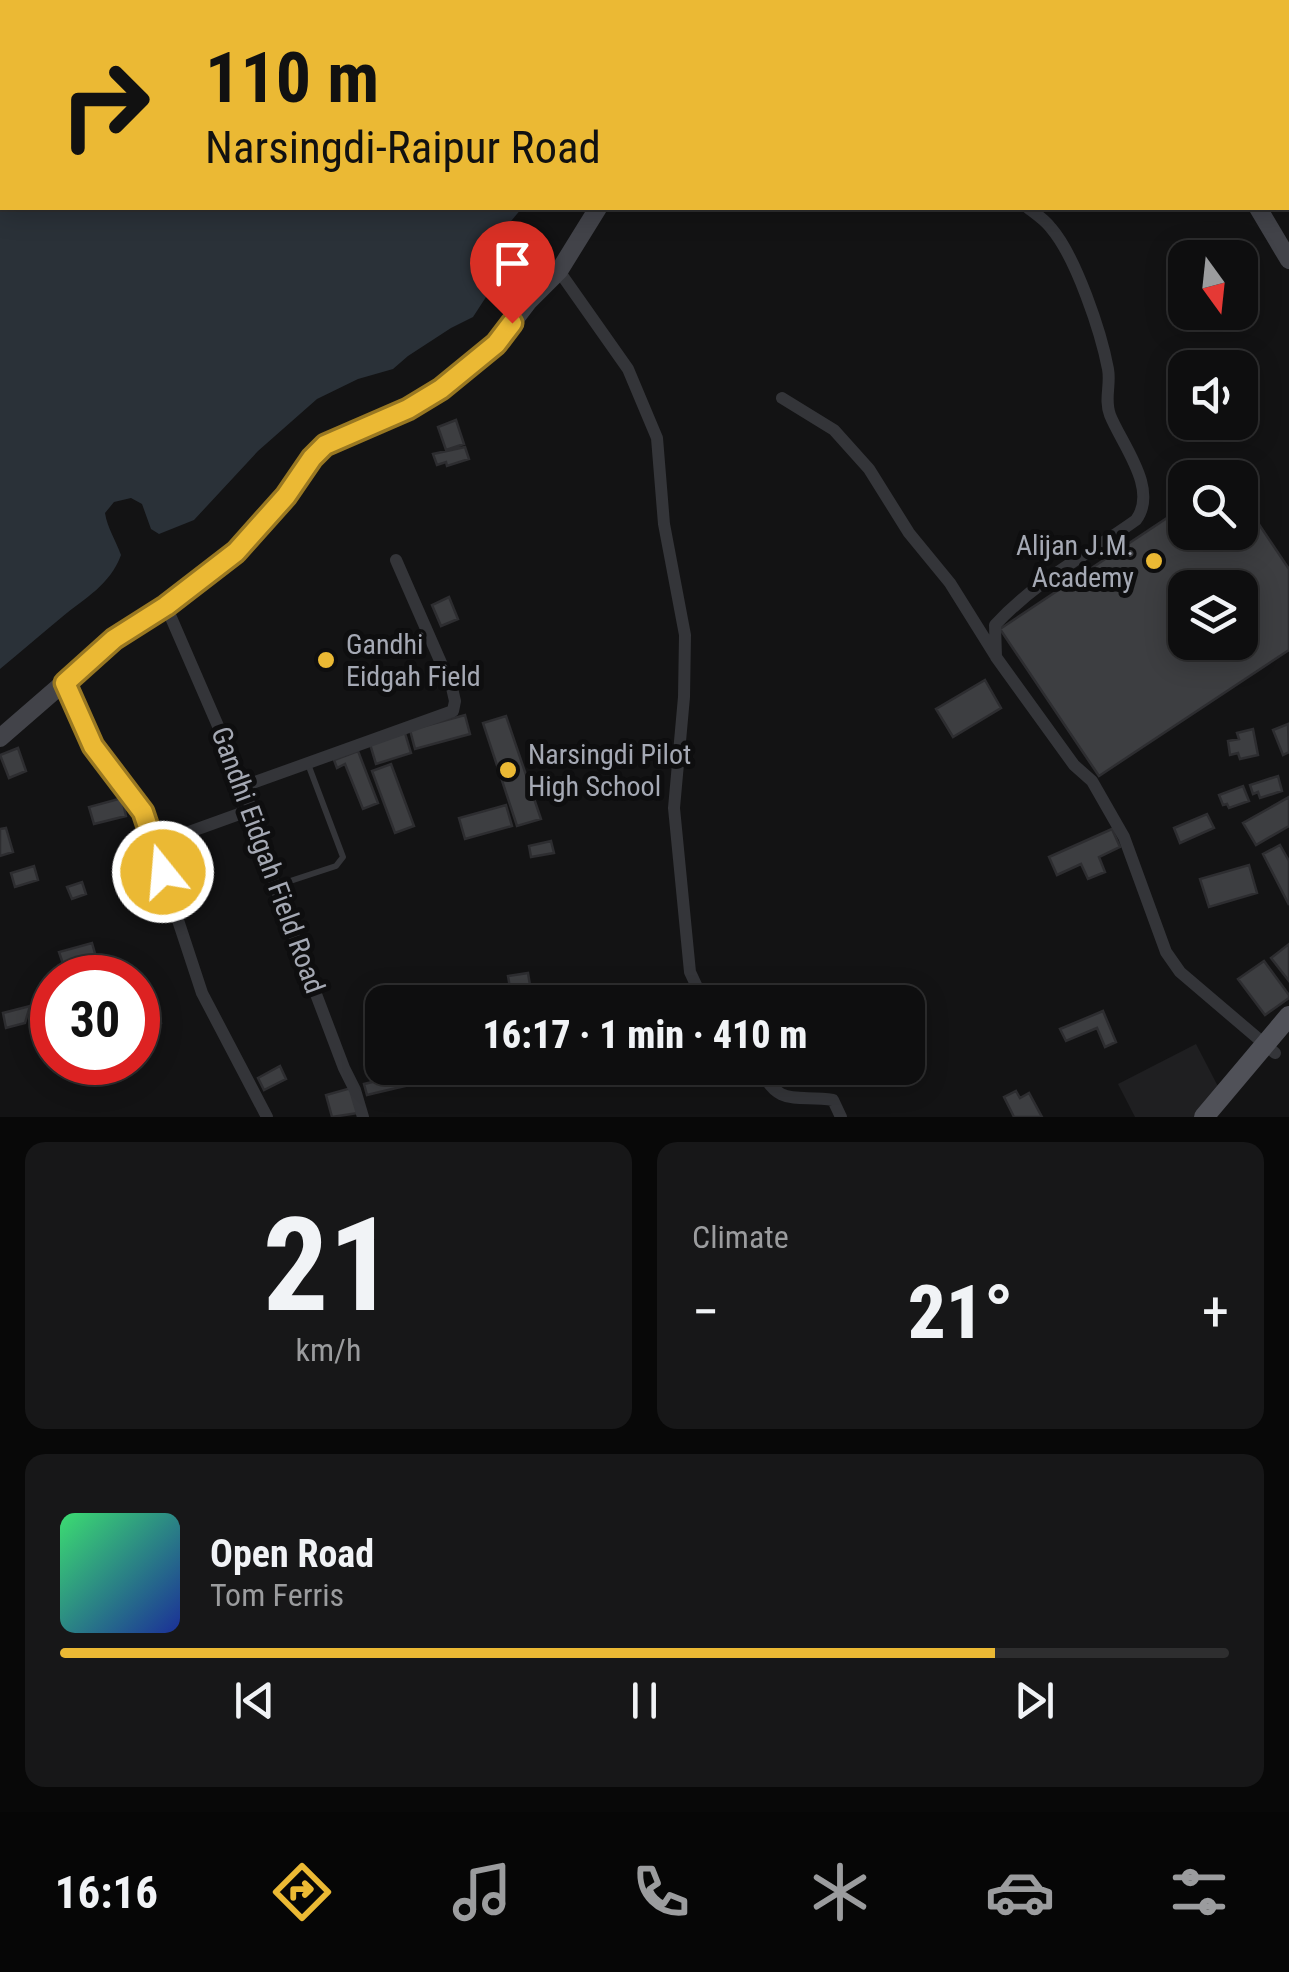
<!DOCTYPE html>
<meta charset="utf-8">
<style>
body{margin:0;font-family:"Roboto Condensed",sans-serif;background:#171718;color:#f1f3f6;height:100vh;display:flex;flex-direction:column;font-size:38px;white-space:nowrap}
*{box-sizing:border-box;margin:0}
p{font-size:32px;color:#9b9c9e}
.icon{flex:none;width:55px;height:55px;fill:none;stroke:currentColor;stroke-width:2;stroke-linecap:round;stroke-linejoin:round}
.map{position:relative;height:1117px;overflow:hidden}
.sheet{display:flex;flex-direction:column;gap:25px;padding:25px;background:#080808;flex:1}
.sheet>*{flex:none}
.hud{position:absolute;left:0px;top:0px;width:1290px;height:210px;box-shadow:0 5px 25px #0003,0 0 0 2px #2e2e2f;background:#ebb934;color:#111;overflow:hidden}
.needle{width:65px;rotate:165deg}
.controls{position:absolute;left:1168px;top:240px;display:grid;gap:20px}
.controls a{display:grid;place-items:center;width:90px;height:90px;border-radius:20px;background:#0e0e0f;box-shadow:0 5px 25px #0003,0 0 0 2px #2e2e2f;font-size:50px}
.speed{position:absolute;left:30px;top:955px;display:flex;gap:20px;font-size:50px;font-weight:700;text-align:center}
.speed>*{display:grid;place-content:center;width:130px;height:130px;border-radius:50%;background:#0e0e0f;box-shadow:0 5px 25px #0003,0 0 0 2px #2e2e2f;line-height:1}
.speed .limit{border:15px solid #d22;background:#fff;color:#111}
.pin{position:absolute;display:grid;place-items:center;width:85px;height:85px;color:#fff;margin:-102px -42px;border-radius:50% 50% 50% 0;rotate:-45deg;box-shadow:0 0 10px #0007}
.pin .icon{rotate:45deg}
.me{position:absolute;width:110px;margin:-55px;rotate:343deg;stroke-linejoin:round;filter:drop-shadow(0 0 8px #0008)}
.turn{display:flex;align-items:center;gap:35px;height:210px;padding:0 40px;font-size:45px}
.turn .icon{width:130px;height:130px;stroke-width:2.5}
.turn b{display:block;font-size:70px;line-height:85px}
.big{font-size:75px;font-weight:800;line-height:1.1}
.sheet .widget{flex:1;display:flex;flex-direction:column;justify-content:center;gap:15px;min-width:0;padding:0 35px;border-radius:20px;background:#171718}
.sheet .dial{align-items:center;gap:0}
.dial b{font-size:130px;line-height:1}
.song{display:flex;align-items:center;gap:30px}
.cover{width:120px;height:120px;border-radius:15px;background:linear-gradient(135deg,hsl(140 70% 55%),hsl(230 70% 35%))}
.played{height:10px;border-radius:5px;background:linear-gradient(90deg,#ebb934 80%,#2e2e2f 80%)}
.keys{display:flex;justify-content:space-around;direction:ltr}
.heat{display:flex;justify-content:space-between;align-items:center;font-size:55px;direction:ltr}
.sheet .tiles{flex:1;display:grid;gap:25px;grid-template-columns:1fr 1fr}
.widget:last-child{grid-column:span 2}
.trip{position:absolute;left:365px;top:985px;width:560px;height:100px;border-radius:20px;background:#0e0e0f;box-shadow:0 5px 25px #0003,0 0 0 2px #2e2e2f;font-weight:800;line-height:100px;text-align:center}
.dock{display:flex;height:160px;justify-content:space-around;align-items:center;background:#060606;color:#9b9c9e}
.dock .icon{width:70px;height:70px}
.dock .selected{color:#ebb934}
.dock b{font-size:45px;color:#f1f3f6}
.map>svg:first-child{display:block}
.built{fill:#1f1f21}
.water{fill:#2a3138}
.building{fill:#3d3e41;stroke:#2d2d30;stroke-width:2.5;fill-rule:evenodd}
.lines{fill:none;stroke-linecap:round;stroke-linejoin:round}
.lane{stroke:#343539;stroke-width:6}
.street{stroke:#343539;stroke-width:12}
.secondary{stroke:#424349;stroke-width:18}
.primary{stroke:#505158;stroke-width:20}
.route-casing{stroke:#997822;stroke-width:25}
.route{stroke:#ebb934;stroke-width:18}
.poi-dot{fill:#ebb934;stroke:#0e0e0f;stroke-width:4}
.labels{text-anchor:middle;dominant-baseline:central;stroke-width:10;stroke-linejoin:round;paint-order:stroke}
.poi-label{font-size:28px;fill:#a5a9b4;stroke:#0e0e0f;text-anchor:start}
.street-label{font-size:28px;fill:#a5a9b4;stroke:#0e0e0f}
</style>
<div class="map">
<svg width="1289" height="1117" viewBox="0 0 1289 1117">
<rect width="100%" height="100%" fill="#131314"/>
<path class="built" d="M1196,1044L1224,1098L1203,1117H1135L1118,1084Z"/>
<path class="water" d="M0,0H658L657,2H2V208H522L507,226L497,249L488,294L473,317L451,328L408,356L393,369L358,379L317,399L258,451L194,520L159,534L151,529L142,504L131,498L114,502L105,513C107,527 116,541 121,555C110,585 85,598 62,617C41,634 21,652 0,669Z"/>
<path class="building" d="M456,420L464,444L446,450L438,427Z
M465,447L469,459L447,466L446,462L437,465L433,454Z
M1240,496L1289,569V650L1099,776L1000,629L1185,506V532H1240ZM1185,588H1240V642H1185Z
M449,597L458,619L441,626L432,605Z
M985,680L1001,708L953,737L936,709Z
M465,715L470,734L415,749L410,730Z
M506,716L541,819L517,826L483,723Z
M1288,724L1289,752L1283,755L1273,730Z
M1253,729L1258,755L1240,759L1238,753L1230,755L1228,741L1239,739L1237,733Z
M405,733L411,753L376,764L370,744Z
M18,748L26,771L9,778L0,755Z
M358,751L378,803L363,809L345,764L337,768L334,760Z
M391,764L414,826L395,833L372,771Z
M1278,776L1282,791L1260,798L1258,792L1253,794L1250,785Z
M1243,786L1249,801L1229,808L1227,804L1223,805L1219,795Z
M1289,797V826L1256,845L1243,823Z
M122,798L126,816L94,824L89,807Z
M506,805L512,826L465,839L459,818Z
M1207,814L1214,828L1180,843L1174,828Z
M6,828L13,852L0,856V829Z
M1112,829L1120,847L1099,857L1105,872L1088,879L1081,864L1057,875L1049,857Z
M551,841L554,853L531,857L529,846Z
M1280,845L1289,861V905L1263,854Z
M1249,865L1257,893L1209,907L1200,879Z
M34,866L38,880L15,887L11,873Z
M82,882L86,894L72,899L67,887Z
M92,943L96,957L64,967L59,952Z
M1289,944V981L1271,958Z
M1264,961L1289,995V998L1265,1015L1238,979Z
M528,973L532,997L512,1000L508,976Z
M30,1006L25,1023L6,1028L3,1013Z
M1103,1011L1116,1042L1105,1047L1097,1028L1066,1041L1060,1029Z
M159,1012L161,1023L142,1027L139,1016Z
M280,1066L286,1079L264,1090L258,1078Z
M423,1070L426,1081L367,1095L364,1084Z
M351,1088L358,1113L332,1117L326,1095Z
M1016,1091L1020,1098L1029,1093L1042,1117H1014L1004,1097Z"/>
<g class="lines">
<path class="lane" d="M275,886L336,866L343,857L308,764"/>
<path class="street" d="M1288,159L1289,160
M1028,208C1036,214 1045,220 1051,228C1076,257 1101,332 1108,369C1111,385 1104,399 1110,415C1122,445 1159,489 1136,520C1086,556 1039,578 995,625L996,657L1074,765L1092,781L1124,837L1166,952L1180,972L1275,1053
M559,271L628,369L657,438L664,524L685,635L684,697L674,808L690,972L704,1002
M782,398L834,430L869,469L909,533L950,583L995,655
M166,606L244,786L275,886L344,1068L355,1090L363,1117
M65,683L93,746L143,812L156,844L171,899L202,993L267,1117
M244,786L453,711L455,701L452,688L396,560
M156,844L253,809
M760,1068C778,1109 799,1094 833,1100L841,1117"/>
<path class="secondary" d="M1112,0L1114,2
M737,2L740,0
M1258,208L1289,260
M0,738L114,639L166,606L236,552L286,496L313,458L325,445L408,409L441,389L496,344L528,302L559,271L598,208"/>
<path class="primary" d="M1204,1117L1289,1016"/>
</g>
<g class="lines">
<g class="route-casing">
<path id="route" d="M163,872L143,812L93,746L65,683L114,639L166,606L236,552L286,496L312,458L325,445L408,409L441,389L496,344L512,323"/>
</g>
<use href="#route" class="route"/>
</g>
<g class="poi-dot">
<circle cx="1154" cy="561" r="10"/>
<circle cx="326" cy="660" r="10"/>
<circle cx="508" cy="770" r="10"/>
</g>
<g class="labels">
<g class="poi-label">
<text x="1134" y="545" text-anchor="end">Alijan J.M.<tspan x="1134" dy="32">Academy</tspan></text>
<text x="346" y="644">Gandhi<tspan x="346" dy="32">Eidgah Field</tspan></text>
<text x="528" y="754">Narsingdi Pilot<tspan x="528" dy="32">High School</tspan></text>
</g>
<g class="street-label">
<text transform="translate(268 860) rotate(70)">Gandhi Eidgah Field Road</text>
</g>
</g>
</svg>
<div class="controls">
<a><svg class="needle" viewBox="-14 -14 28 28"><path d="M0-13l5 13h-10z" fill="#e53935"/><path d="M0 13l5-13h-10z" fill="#9b9c9e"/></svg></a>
<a><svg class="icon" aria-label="sound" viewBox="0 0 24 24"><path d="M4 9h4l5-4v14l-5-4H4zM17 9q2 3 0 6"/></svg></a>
<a><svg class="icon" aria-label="search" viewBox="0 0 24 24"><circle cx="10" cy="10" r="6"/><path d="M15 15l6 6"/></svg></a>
<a><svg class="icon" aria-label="layers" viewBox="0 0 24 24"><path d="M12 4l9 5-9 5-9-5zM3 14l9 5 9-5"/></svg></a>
</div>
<div class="speed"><div class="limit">30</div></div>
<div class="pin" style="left:512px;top:323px;background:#d93025"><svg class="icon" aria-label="arrive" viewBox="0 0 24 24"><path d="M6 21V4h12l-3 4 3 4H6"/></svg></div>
<svg class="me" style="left:163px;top:872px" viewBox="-20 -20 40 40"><circle r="17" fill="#ebb934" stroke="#fff" stroke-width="3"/><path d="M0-11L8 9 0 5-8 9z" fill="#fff"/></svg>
<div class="trip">16:17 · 1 min · 410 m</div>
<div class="hud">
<div class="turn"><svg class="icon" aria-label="right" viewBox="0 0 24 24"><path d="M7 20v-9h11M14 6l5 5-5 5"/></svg><div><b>110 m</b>Narsingdi-Raipur Road</div></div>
</div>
</div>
<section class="sheet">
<div class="tiles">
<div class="widget dial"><b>21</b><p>km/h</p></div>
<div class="widget"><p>Climate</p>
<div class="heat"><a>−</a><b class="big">21°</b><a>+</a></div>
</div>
<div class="widget">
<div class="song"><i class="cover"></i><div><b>Open Road</b><p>Tom Ferris</p></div></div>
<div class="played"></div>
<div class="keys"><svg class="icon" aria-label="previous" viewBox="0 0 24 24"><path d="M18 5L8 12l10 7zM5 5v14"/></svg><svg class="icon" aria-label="pause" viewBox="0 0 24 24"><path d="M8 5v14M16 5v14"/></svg><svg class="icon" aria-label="next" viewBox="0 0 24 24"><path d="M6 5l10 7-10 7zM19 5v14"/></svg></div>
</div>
</div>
</section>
<nav class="dock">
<b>16:16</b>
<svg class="icon selected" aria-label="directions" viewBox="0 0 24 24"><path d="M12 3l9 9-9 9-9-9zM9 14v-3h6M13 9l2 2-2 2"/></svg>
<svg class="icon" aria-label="music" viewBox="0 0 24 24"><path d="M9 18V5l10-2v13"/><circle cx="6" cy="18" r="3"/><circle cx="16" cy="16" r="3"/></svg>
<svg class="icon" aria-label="phone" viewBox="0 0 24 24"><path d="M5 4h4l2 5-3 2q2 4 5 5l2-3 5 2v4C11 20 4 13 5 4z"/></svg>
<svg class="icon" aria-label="climate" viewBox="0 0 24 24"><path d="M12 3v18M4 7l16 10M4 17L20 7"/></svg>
<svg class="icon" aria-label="car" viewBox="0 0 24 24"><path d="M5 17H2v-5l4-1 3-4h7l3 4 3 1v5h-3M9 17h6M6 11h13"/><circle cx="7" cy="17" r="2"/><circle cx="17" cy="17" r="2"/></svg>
<svg class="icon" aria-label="filters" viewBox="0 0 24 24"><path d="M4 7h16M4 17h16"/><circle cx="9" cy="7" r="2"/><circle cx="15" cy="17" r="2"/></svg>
</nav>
